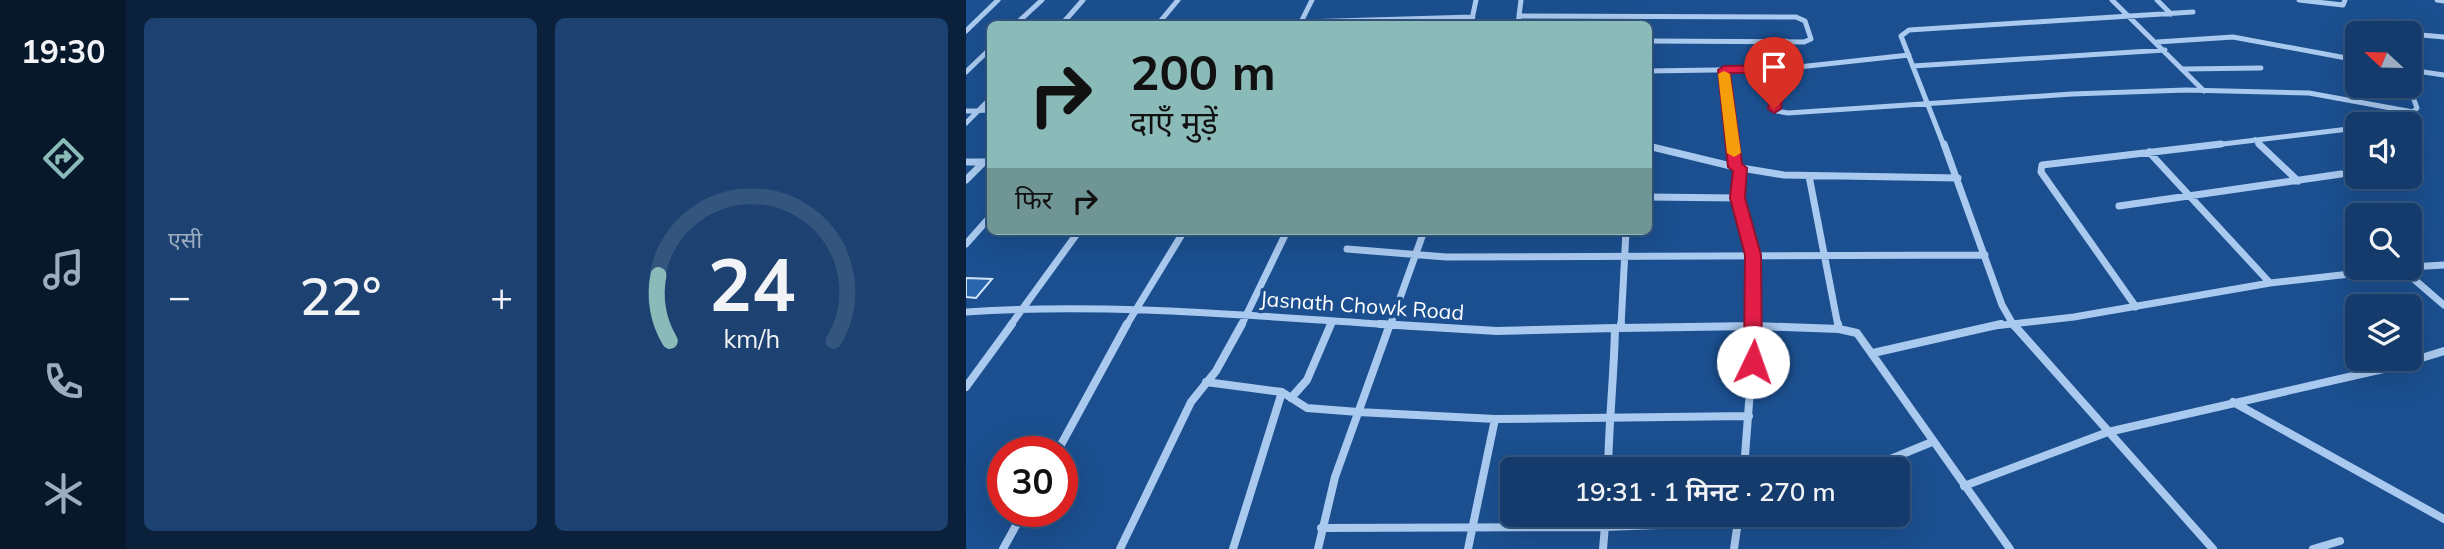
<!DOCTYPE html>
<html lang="hi">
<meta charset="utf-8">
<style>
body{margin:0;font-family:Mulish,"Noto Sans Devanagari",sans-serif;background:#1d4271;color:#f1f3f6;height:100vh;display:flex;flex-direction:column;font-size:26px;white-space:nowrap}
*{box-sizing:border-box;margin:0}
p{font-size:23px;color:#9dadc1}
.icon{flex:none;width:38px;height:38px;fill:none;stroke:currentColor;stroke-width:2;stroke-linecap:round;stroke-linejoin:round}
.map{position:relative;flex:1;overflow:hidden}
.sheet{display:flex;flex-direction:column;gap:18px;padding:18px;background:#0b203b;width:840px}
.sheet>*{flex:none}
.top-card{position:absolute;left:21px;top:21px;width:665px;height:214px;border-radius:10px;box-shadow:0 7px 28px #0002,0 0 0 2px #33557e;background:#8bbbb9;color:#111;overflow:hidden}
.needle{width:46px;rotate:292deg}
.buttons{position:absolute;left:1379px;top:21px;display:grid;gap:14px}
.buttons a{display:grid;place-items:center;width:77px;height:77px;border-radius:10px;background:#143b6b;box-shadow:0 7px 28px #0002,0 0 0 2px #33557e;font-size:35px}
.speed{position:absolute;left:21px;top:436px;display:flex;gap:14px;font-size:35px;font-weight:700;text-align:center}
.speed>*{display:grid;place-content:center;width:91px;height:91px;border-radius:50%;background:#143b6b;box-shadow:0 7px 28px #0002,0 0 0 2px #33557e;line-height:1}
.speed .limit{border:10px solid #d22;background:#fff;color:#111}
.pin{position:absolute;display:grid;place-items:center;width:60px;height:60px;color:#fff;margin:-72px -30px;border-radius:50% 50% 50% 0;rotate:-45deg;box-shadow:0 0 7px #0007}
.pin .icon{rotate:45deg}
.me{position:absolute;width:77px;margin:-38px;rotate:3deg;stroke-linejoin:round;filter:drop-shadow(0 0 5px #0008)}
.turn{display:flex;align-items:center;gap:24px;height:147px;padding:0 28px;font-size:32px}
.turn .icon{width:91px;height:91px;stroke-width:2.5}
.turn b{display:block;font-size:49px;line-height:60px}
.then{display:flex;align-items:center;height:66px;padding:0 28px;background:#0003;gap:14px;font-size:26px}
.big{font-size:52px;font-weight:600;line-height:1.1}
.sheet .tile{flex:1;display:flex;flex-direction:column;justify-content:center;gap:10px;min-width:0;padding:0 24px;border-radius:10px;background:#1d4271}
.sheet .dial{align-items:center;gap:0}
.dial svg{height:182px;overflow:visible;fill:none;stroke:#33557e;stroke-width:7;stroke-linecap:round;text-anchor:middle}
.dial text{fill:#f1f3f6;stroke:none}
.heat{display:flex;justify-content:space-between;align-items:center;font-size:38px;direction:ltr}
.sheet .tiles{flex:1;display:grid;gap:18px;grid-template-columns:repeat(2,1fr)}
.trip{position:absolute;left:534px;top:457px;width:410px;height:70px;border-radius:10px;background:#143b6b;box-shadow:0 7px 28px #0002,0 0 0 2px #33557e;font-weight:600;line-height:70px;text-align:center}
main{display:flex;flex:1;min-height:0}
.dock{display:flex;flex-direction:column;width:126px;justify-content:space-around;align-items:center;background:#08182b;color:#9dadc1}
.dock .icon{width:49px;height:49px}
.dock .on{color:#8bbbb9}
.dock b{font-size:32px;color:#f1f3f6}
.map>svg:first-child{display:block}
.building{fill:#2a66ad;stroke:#cfe3fa;stroke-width:2}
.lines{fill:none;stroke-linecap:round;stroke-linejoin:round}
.minor-far2{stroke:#a9c9ee;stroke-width:5}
.minor-far1{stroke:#a9c9ee;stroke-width:7}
.minor{stroke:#a9c9ee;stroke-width:8}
.route{fill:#e11d48;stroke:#92132f;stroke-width:2}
.slow{fill:#f59e0b}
.labels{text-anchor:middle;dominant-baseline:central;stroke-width:7;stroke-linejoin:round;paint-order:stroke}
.street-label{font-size:21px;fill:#fff;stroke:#1b4f8f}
</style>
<main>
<nav class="dock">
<b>19:30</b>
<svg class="icon on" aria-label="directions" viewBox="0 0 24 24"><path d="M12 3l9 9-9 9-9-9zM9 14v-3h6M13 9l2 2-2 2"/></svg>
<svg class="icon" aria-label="music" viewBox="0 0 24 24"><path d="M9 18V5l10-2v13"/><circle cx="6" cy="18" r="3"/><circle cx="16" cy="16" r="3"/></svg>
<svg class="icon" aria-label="phone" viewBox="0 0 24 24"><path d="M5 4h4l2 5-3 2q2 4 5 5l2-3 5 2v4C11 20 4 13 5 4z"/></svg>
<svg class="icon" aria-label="climate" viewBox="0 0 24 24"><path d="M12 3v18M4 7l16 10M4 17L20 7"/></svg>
</nav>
<section class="sheet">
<div class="tiles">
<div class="tile"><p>एसी</p>
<div class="heat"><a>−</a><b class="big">22°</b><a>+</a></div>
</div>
<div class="tile dial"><svg viewBox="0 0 100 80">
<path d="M14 69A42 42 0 1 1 86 69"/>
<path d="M14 69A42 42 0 0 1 9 40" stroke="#8bbbb9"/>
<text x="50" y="56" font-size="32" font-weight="700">24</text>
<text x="50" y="72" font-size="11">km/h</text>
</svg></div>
</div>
</section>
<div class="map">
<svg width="1478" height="549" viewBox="0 0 1478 549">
<rect width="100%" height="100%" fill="#1b4f8f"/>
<path class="building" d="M0,278L26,279L10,298L0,297Z"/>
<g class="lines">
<path class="minor-far2" d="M1146,0L1238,91
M1191,0L1205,14
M1333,0L1377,5L1379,0
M1471,0L1478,1
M553,16L830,17L839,21L845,39L838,42L682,41
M335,22L507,17
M50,24L76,0
M96,24L117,0
M192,24L212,0
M334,24L346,0
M505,24L510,0
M552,24L555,0
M0,31L32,0
M1444,34L1478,37
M820,41L808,102L811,111L822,113L1106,94L1220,90L1343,93L1447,112L1451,108L1443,86
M1191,42L1267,37L1391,60
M947,66L1199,50
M1217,69L1295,68
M758,70L767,146
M1444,70L1478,75
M682,71L814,69L943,55
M0,72L24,49
M0,111L24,110
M0,123L24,99
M1289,140L1295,146
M978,146L935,36L943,30L1227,12
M1240,146L1391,128"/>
<path class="minor-far1" d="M766,144L769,167
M978,144L1036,305L1048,326
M1293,144L1332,181
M682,146L769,167L818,175L992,178
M1183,152L1304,283
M0,162H24
M774,168L772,198L787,255L789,326
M843,176L872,326
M0,180L18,162
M682,197L772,198
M1153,206L1375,174
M0,244L24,217
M381,249L480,257L1019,255
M1444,267L1478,265
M1435,268L1478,305
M1170,307L1075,172L1076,165L1255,144
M0,312C148,302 296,317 444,326
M44,326L113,231
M160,326L218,231
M275,326L321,231
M364,326L366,321
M424,326L458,231
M655,326L660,231
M1028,326L1108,317L1304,283L1437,268"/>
<path class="minor" d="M414,324L531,331L649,328C648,375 643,421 642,469
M655,324V328L789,326L873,329L891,333L1044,549
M872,324L873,329
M1047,324L1247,549
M907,353L1035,324
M240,382L316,392L341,408L392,412L529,419L783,416
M0,387L46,324
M325,398L341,380L365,324
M1267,402L1478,519
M91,452L161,324
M778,469L789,324
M900,469L966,442
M998,486L1142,432L1426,367L1478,351
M355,528L639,527L772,522L789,514
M37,549L58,511
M154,549L225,402L250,371L276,324
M267,549L316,392
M352,549L369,477L424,324
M502,549L529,419
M637,549L640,514
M768,549L773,514
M1347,549L1374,541"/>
</g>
<path class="route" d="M814,65L820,69L815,109L808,113L802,109L808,73H764L776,164L781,168L779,198L795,255L796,362L793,367H781L778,362L779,255L764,198L767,171L762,167L752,70L758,66Z"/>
<path class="slow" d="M758,71L764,74L775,153L768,157L761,153L752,74Z"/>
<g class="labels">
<g class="street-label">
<text transform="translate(396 305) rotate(4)">Jasnath Chowk Road</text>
</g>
</g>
</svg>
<div class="buttons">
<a><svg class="needle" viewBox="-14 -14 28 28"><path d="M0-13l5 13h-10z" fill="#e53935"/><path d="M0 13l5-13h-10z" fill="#9dadc1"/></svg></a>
<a><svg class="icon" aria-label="sound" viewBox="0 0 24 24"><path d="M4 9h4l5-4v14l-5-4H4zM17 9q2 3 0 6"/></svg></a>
<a><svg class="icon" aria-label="search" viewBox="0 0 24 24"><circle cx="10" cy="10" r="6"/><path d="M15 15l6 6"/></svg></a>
<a><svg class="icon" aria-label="layers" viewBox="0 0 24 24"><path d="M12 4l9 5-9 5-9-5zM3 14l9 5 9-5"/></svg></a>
</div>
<div class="speed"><div class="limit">30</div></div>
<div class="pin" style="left:808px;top:109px;background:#d93025"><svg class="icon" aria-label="arrive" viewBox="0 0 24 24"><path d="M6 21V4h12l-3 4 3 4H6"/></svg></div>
<svg class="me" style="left:787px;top:362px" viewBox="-20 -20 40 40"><circle r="19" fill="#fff"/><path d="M0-13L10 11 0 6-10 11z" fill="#e11d48"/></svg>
<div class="trip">19:31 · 1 मिनट · 270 m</div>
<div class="top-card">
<div class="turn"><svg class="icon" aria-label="right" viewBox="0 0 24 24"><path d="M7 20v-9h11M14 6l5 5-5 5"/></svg><div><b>200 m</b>दाएँ मुड़ें</div></div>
<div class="then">फिर<svg class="icon" aria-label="right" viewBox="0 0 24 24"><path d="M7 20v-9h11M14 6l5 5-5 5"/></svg></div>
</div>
</div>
</main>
